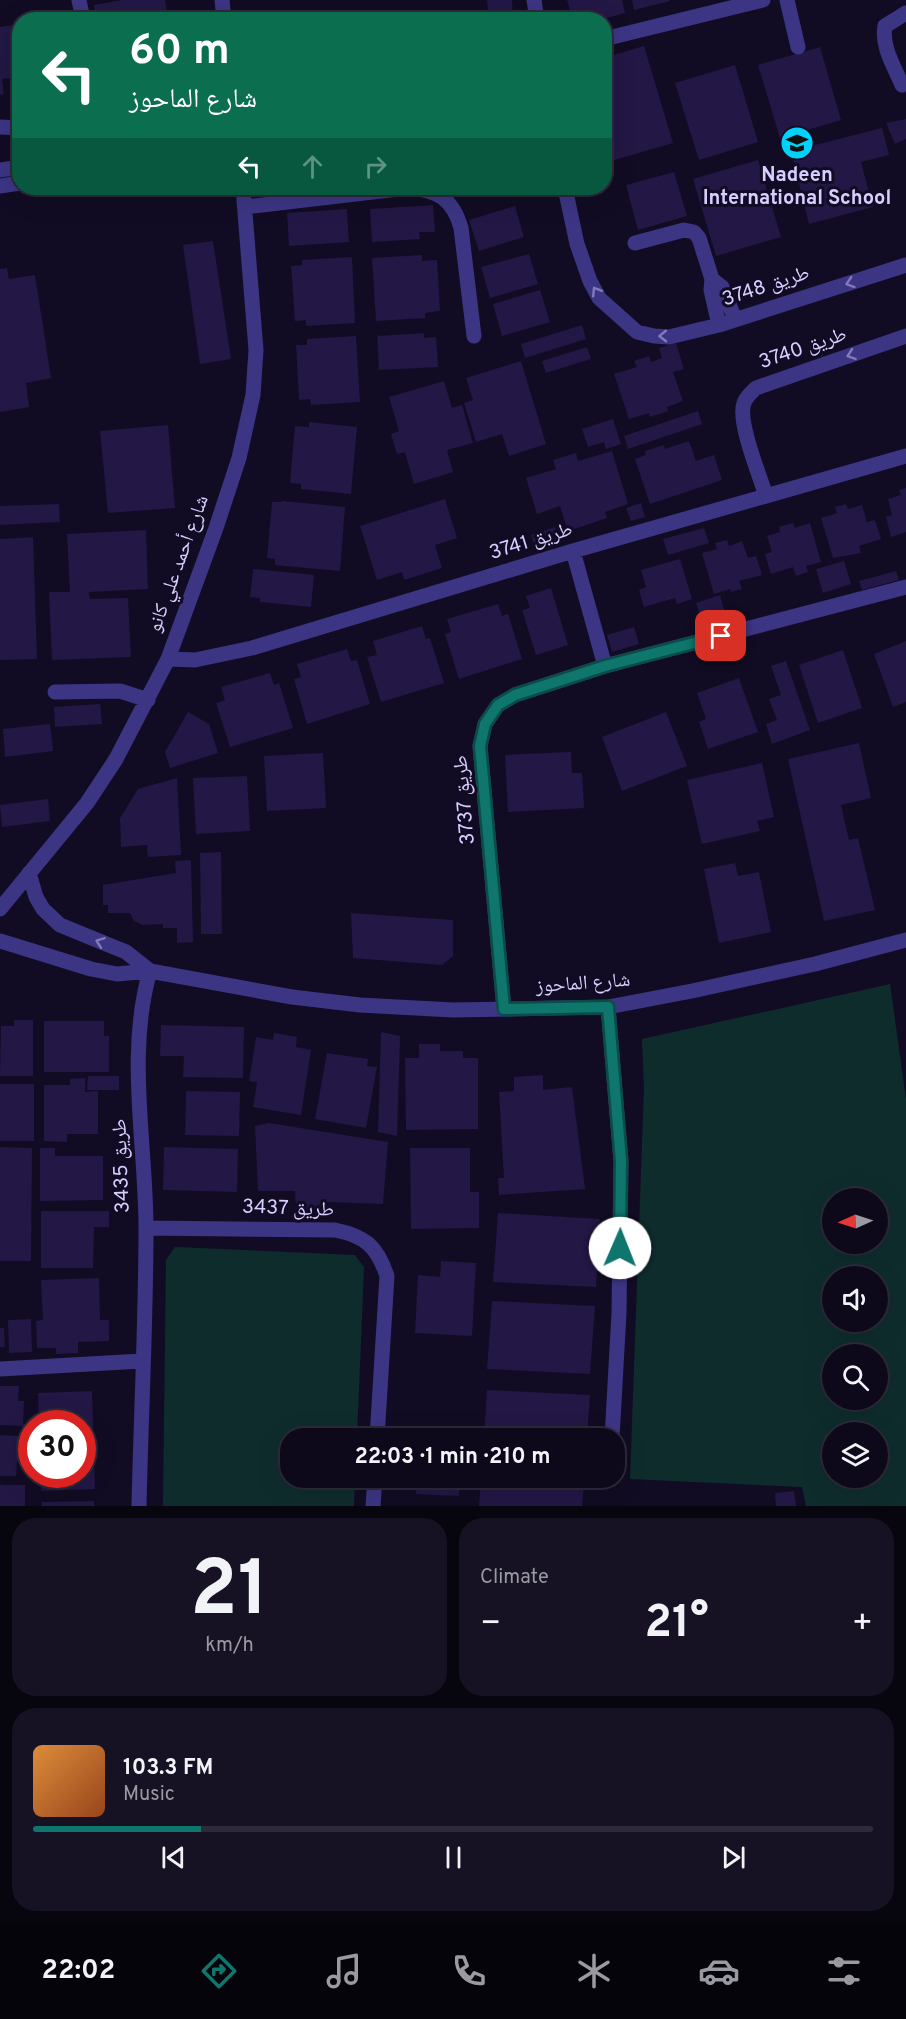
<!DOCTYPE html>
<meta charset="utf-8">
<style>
body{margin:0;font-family:Overpass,"Noto Naskh Arabic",sans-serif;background:#161223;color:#f1f3f6;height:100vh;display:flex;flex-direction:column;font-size:22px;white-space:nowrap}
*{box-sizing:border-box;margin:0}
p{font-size:20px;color:#9a9aa2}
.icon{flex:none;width:33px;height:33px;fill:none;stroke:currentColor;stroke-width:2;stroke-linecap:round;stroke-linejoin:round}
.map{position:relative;height:1506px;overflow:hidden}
.side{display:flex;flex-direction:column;gap:12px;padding:12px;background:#07050e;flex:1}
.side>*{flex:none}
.hud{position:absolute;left:12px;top:12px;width:600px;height:183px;border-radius:24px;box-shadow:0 6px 24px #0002,0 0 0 2px #2d2a39;background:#0b6e4f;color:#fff;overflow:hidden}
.needle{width:39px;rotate:267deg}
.controls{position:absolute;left:822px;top:1188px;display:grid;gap:12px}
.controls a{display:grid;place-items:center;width:66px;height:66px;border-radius:50%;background:#0d091a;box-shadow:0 6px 24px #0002,0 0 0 2px #2d2a39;font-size:30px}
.speed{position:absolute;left:18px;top:1410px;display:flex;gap:12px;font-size:30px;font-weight:700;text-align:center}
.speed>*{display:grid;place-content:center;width:78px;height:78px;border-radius:50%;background:#0d091a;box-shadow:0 6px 24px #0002,0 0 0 2px #2d2a39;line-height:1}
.speed .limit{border:9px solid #d22;background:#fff;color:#111}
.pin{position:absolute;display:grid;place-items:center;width:51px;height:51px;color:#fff;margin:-26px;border-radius:12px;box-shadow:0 3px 9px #0006}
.me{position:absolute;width:66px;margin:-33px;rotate:1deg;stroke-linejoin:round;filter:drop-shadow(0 0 4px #0008)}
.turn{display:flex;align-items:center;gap:21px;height:126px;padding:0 18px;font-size:27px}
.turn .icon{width:78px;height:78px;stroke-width:2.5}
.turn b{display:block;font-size:42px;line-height:51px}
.lanes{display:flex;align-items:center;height:57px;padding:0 18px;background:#0003;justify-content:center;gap:30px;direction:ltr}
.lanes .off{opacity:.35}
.big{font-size:45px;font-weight:700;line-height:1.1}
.side .tile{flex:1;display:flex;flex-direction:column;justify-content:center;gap:9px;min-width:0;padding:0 21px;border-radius:24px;background:#161223}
.side .dial{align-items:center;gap:0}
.dial b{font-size:78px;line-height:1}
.song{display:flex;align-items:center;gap:18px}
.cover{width:72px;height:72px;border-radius:9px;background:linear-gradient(135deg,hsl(30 70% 55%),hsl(20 70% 35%))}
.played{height:6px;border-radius:3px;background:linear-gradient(90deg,#0f766e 20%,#2d2a39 20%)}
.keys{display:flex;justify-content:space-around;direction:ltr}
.heat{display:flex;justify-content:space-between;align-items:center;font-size:33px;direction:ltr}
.side .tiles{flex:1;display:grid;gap:12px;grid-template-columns:1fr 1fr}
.tile:last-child{grid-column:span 2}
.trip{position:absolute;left:280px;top:1428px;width:345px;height:60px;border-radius:24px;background:#0d091a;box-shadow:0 6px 24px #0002,0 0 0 2px #2d2a39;font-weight:700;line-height:60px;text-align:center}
.menu{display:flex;height:96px;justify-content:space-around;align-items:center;background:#05040a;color:#9a9aa2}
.menu .icon{width:42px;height:42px}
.menu .current{color:#0f766e}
.menu b{font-size:27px;color:#f1f3f6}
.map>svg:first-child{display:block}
.green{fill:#0f2c2d;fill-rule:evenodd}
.building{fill:#231745}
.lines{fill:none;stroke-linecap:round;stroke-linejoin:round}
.minor{stroke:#3c3584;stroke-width:15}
.oneway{stroke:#827abb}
.route-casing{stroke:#0a4d48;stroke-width:15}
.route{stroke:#0f766e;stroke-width:10}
.labels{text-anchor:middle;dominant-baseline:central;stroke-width:6;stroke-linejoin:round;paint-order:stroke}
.poi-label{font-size:20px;font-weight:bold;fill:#d7ceff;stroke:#110c23}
.street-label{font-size:20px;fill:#d7ceff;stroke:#110c23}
</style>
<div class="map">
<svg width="906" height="1506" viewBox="0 0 906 1506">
<rect width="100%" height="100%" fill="#110c23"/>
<path class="green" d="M890,984L906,1099V1506H806L802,1487L630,1479L644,1089L642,1039ZM832,1198H878V1244H832ZM832,1276H878V1322H832ZM832,1354H878V1400H832ZM832,1432H878V1478H832Z
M175,1247L355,1255L364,1267L357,1438H291V1478H355L354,1506H163L166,1260Z"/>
<path class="building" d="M122,0H165L168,20H96L94,5Z
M487,0H512L513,20H489Z
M567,0H622L625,13L599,20H573Z
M632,0H670V1L634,10Z
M20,24V77L2,79L4,94L0,95V27Z
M644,46L673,143L604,163V58Z
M820,47L841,120L780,138L758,65Z
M735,65L758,142L699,160L675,83Z
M906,119V139L895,144L886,123Z
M882,128L889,155L861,162L873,207L809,224L791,151Z
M758,160L781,237L716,256L693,179Z
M674,172L687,216L638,230L626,185Z
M433,205L435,232H419L420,239L372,242L370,209Z
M515,206L524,237L479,251L469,220Z
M347,209L349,242L289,246L287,213Z
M213,241L231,359L200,364L183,245Z
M529,254L538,284L490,298L481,267Z
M422,255V261L437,260L440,311L425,313V318L376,321L372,258Z
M352,257L355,323L306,326V320L295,321L291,266L302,265V260Z
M7,268L9,279L35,275L51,378L26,383L29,407L0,412V269Z
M540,290L550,322L502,336L493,304Z
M582,325L586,339L525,358L521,344Z
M424,333V338L436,337L438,367L379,370L377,336Z
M356,336L360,402L311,405L310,399L299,400L296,345H307V339Z
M676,343L684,369L673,372L683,401L667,407L668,411L650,417L649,413L629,419L614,374L637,367L634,361L649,356L651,362L662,358L659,348Z
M587,347L591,359L546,373L542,361Z
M521,361L546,444L509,456L502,434L476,442L464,403L473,400L466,378Z
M444,381L452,408L462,405L473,443L447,450L453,472L414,484L405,452L397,454L391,434L399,431L389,397Z
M698,411L702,424L628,449L624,436Z
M613,419L621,444L606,449L604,442L588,447L582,429Z
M309,422L357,427L351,494L301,489V484L290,483L295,426L309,427Z
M168,425L175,508L108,513L100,431Z
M689,441L696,461L714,455L722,480L650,504L635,459L646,455L645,451L664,445L665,449Z
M612,451L628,504L605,512L607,518L568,531L560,506L537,514L526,478L556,469L553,460L576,453L578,461Z
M906,488V532L891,537L886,517L892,515L888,499L901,495L899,490Z
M445,499L457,538L435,545L442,568L404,580L402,572L377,580L360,526Z
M282,501L345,507L340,571L275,565V559L267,558L272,502H282Z
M641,503L645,517L631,521L626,508Z
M59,504L60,522L0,525V506Z
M846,504L848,509L862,505L867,522L875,520L881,539L859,546L861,553L833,558L821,518L837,513L835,507Z
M793,523L795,528L810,523L821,562L806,566L808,572L796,576L793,567L771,574L765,554L772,552L767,536L780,532L779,527Z
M555,527L560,541L535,549L531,535Z
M704,528L709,543L668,555L663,539Z
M146,530L148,589L89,592L90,599L128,598L131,657L52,660L49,592H70L67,534Z
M33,537L37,659L0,660V539Z
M727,540L729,546L742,541L748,558L756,556L762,575L739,581L742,589L731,592L730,589L714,594L702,553L717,549L715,543Z
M680,559L692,599L677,604L675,598L644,607L639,590L646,587L641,570Z
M844,561L851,584L823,593L816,569Z
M253,569L314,575L311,607L260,602V598L250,597Z
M896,571L899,580L862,590L859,581Z
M551,588L568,645L536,655L522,610L530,608L526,596Z
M720,595L727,621L704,627L696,603Z
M498,604L502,616L508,614L522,659L459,679L445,634L451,632L447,619Z
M422,626L426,639L430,638L444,683L381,702L367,657L377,655L373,641Z
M634,627L639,644L612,652L607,635Z
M906,641V702L893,707L874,654Z
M347,649L351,661L357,660L370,704L307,724L294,679L301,677L297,664Z
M843,650L862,708L818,723L799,665Z
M786,661L810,730L772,744L766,724L777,720L769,699L781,695L771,666Z
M270,673L274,685L279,683L293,728L230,747L216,703L225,700L221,687Z
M739,678L758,732L708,749L699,722L706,719L697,693Z
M100,704L102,724L55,727L54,707Z
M188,712L209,724L218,753L170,768L165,752Z
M666,712L687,766L622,791L602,737Z
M50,724L53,751L5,757L3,729Z
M859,743L871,798L841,805L849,840L858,838L875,910L824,921L788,759Z
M571,752L572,773H582L584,808L508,812L505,755Z
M323,753L326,808L267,811L264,756Z
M762,763L774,817L757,821L760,831L702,844L687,780Z
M247,776L250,831L196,834L193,778Z
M177,778L181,855L148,857L147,845L121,847L120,818L138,789Z
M48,799L50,821L2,827L0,805Z
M221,852L222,934H201L200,853Z
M191,860L193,942L177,943V928H163V924L143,925L134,921L130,913H108V905H103V885L176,873L175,861Z
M735,863L738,876L759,872L771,932L719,943L704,869Z
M351,913L453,920V956L442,965L353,958Z
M14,1020H33V1076H0L1,1026H14Z
M44,1021H104V1036H109V1072H44Z
M161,1025L244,1027L243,1078L183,1077L184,1056H160Z
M381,1032L400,1036L397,1136L378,1132Z
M274,1033L297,1037L296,1047L311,1050L301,1115L253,1107L257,1082L249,1081L256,1037L273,1040Z
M419,1044H440V1051H463V1058H478V1129L406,1130L405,1058H419Z
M327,1053L368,1059L367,1066L377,1067L366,1128L315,1119Z
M543,1075V1090L572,1087L585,1189L499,1195L498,1178H504L499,1092L514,1091V1077Z
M88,1076H119V1090H87Z
M85,1078V1092L98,1091V1134H67V1142L44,1141V1085H70V1079Z
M0,1084H34V1141H0Z
M186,1091L240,1092L239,1136L185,1135Z
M269,1123L388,1142L383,1204L327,1202V1210L296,1209L295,1191H258L255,1126Z
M0,1147L32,1148L31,1261H0Z
M164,1147L238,1149L237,1192L163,1190Z
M40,1148H55V1156H103V1200L40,1201Z
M410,1148H470V1192H479V1228L411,1229Z
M41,1211H109V1227H94L93,1268H41Z
M498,1213L600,1219L596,1287L493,1282Z
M441,1261L476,1263L472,1336L415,1333L418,1275L440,1277Z
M99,1278L100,1320H109V1341L78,1342V1353L56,1354V1348H37L36,1321L43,1320L41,1280Z
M492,1301L595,1306L590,1374L487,1369Z
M31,1319L32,1352L9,1353L8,1320Z
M0,1328H4L5,1347H0Z
M0,1386H19L18,1401H24L23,1426L0,1425Z
M487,1390L590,1395L587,1438H484Z
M92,1391L95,1489L41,1491V1474H82V1424H39L38,1393Z
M0,1435L23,1436L22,1462L17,1461L16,1476H0Z
M417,1478H460L459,1496L416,1494Z
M481,1480L584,1484L582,1506H479Z
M0,1485H25V1506H0Z
M794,1491L796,1506H776L775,1493Z
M94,1501V1506H42V1502Z"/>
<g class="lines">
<path class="minor" d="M79,0L83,20
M222,0L224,20
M534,0L537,20
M787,0L798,47
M604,39L763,0
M902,85C894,66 881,46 885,26L906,13
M0,127L20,128
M0,170L20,167
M0,186L20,183
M565,188L577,244L590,281L599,298L637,332L654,336L669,337L719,325L906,265
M245,207L407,188C437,189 453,199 461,228L474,336
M635,243L684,230L694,232L699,238L712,279L711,290L719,325
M712,279L722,287L735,319
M766,496C760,476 737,421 744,403C746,397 751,393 756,388L906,336
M573,551L605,666
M168,659L195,660L252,648L573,551L906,456
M55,692L120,691L148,700
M29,873L36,897L43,909L60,925L126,952L150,971
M0,909L87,803L116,759L168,659L216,528L239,458L253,395L256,350L243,188
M0,941L91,969L117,974L150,971L292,997L360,1005L453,1010L608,1007L692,991L815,964L906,940
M608,1007L621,1161L619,1313L612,1438
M504,1009L480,746L485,724L498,705L515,695L605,666L906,587
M146,1228L335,1230C365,1236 377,1246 387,1276L377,1438
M0,1369L142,1361
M139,1506C141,1414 146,1321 146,1229C146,1143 126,1054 150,971
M373,1506L375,1478"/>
</g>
<defs><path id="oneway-chevron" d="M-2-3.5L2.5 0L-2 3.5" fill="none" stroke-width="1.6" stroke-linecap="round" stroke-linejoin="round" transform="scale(1.5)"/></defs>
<g class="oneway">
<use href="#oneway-chevron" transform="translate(850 283) rotate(162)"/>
<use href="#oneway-chevron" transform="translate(596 291) rotate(-122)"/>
<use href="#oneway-chevron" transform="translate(663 336) rotate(179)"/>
<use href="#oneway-chevron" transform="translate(851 355) rotate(161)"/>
<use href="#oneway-chevron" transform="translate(100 942) rotate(-160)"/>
</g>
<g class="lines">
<g class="route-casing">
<path id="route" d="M620,1248L621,1161L608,1007L504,1009L480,746L485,724L498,705L515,695L605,666L721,636"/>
</g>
<use href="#route" class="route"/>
</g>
<defs>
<g id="school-disc" transform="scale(1.725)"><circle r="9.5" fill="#00d2f9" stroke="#110c23"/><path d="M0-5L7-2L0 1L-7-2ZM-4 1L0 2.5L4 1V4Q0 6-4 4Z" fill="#111"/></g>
</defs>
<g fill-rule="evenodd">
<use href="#school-disc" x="797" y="143"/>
</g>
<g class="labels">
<g class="poi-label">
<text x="797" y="176">Nadeen<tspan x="797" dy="23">International School</tspan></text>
</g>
<g class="street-label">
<text transform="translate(766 287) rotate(-18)">طريق 3748</text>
<text transform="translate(803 349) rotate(-19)">طريق 3740</text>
<text transform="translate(531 542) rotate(-17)">طريق 3741</text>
<text transform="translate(179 564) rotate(-70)">شارع أحمد علي كانو</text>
<text transform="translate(465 800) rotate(-95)">طريق 3737</text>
<text transform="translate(583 984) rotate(-4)">شارع الماحوز</text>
<text transform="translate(122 1166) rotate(-92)">طريق 3435</text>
<text transform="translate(288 1209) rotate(2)">طريق 3437</text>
</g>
</g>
</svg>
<div class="controls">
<a><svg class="needle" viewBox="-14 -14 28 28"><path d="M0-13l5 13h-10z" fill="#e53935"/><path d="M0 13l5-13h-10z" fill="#9a9aa2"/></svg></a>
<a><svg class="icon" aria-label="sound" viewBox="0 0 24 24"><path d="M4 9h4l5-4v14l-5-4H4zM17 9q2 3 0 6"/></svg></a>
<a><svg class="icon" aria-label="search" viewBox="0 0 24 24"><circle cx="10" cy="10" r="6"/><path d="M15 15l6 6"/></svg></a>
<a><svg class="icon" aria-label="layers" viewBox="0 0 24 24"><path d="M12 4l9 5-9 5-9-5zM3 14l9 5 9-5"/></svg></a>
</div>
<div class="speed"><div class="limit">30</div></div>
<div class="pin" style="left:721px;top:636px;background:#d93025"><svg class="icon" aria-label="arrive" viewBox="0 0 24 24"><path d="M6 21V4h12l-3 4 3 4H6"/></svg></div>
<svg class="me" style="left:620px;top:1248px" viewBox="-20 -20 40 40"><circle r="19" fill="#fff"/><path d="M0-13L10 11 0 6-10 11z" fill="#0f766e"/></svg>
<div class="trip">22:03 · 1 min · 210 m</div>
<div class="hud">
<div class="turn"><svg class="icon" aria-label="left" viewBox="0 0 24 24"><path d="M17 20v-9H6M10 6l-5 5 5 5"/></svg><div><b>60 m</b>شارع الماحوز</div></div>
<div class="lanes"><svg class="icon" aria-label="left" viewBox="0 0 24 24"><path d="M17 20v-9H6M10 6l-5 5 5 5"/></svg><svg class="icon off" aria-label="ahead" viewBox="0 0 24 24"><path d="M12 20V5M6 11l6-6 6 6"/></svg><svg class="icon off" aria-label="right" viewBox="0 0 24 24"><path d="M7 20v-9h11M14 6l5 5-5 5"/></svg></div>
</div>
</div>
<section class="side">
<div class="tiles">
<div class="tile dial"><b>21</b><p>km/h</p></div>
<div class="tile"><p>Climate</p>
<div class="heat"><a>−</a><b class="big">21°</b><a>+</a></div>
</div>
<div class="tile">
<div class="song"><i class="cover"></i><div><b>103.3 FM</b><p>Music</p></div></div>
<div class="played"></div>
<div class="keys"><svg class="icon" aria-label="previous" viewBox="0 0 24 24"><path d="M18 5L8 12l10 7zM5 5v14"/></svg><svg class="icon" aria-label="pause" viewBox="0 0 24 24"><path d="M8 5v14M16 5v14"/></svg><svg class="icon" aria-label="next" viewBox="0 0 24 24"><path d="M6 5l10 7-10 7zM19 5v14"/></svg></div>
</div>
</div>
</section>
<nav class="menu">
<b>22:02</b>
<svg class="icon current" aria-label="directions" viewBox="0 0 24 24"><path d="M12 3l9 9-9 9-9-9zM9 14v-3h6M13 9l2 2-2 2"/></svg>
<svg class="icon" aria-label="music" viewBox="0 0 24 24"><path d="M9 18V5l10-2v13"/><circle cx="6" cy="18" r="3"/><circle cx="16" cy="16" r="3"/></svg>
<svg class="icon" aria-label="phone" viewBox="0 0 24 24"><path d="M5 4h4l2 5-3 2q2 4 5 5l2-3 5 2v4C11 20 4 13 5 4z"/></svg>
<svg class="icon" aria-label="climate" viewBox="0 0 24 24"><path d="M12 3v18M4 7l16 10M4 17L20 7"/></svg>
<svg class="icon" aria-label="car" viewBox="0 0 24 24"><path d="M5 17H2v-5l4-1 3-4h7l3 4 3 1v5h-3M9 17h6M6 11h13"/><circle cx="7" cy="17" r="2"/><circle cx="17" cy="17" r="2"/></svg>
<svg class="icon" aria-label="filters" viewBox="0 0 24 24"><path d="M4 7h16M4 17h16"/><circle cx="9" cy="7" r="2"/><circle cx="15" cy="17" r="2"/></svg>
</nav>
